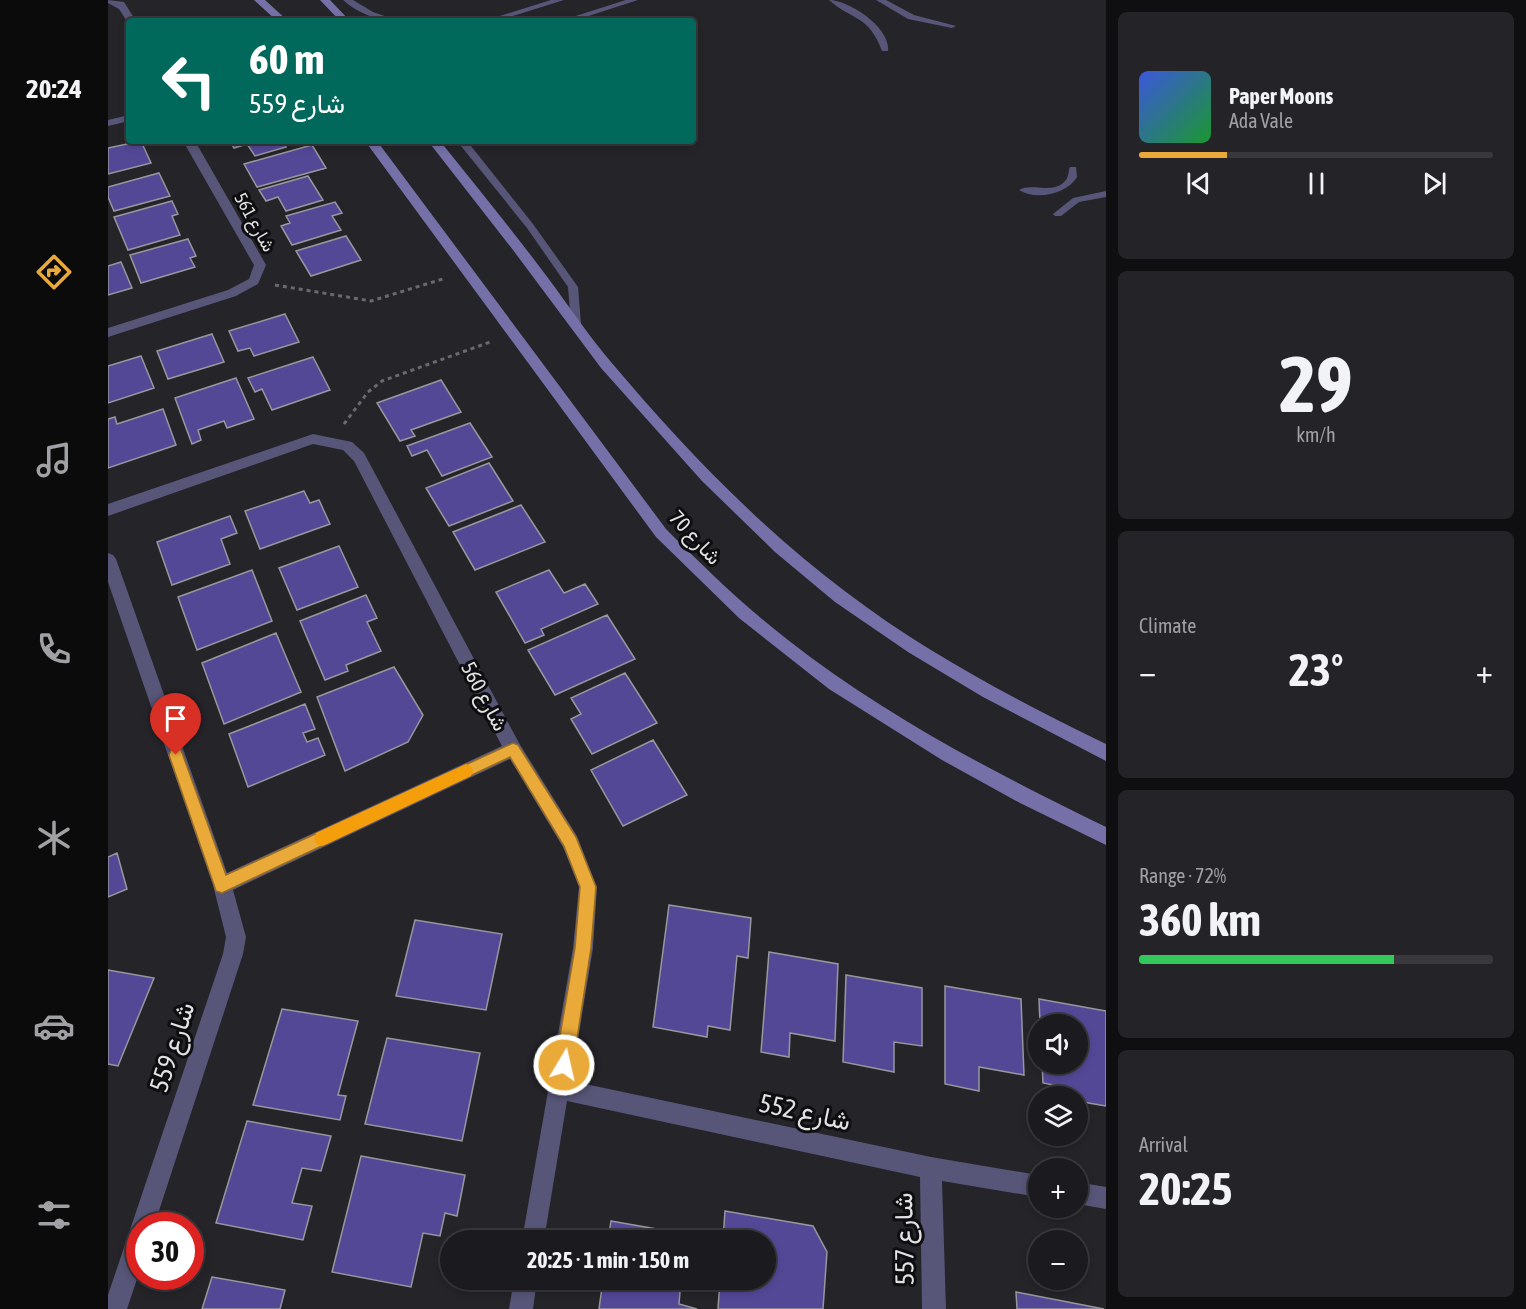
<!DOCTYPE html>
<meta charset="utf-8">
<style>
body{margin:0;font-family:"Asap Condensed",Vazirmatn,sans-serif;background:#242428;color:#f1f3f6;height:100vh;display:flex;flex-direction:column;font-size:22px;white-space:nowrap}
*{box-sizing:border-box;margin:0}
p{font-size:20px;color:#a0a1a4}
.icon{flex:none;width:33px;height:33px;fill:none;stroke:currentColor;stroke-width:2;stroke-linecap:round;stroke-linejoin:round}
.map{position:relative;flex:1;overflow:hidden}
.details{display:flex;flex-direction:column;gap:12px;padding:12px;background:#0f0f11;width:420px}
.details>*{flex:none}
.banner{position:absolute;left:18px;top:18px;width:570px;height:126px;border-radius:6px;box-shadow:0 3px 9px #0003,0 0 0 2px #39393d;background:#00695c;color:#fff;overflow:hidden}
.buttons{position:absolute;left:920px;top:1014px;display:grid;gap:12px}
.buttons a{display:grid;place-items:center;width:60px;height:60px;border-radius:50%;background:#1b1b1f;box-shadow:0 3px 9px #0003,0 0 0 2px #39393d;font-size:30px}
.speed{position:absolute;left:18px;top:1212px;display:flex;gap:12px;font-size:30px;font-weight:700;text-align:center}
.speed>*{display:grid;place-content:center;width:78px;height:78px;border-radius:50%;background:#1b1b1f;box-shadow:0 3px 9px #0003,0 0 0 2px #39393d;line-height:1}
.speed .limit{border:9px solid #d22;background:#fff;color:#111}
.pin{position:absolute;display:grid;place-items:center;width:51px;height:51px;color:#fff;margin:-62px -26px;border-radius:50% 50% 50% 0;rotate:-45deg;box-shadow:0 0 6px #0007}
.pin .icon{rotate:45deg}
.me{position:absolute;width:66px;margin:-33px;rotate:9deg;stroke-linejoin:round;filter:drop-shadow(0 0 4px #0008)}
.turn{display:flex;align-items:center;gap:21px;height:126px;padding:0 24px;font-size:27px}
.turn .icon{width:78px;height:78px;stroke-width:2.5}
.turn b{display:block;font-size:42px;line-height:51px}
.big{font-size:45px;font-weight:700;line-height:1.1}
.details .card{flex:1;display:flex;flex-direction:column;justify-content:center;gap:9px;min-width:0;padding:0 21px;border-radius:9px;background:#242428}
.details .dial{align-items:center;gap:0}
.dial b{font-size:78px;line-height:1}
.song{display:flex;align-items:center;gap:18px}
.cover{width:72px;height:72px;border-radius:9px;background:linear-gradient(135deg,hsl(230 70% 55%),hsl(130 70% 35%))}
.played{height:6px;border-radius:3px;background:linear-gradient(90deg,#eaaa39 25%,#39393d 25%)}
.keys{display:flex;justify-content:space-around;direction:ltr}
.heat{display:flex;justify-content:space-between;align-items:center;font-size:33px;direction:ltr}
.charge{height:9px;border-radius:4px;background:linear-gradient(90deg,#34c759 72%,#39393d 0)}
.trip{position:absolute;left:332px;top:1230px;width:336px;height:60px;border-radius:30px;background:#1b1b1f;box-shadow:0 3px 9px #0003,0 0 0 2px #39393d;font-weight:700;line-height:60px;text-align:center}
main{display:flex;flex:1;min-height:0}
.menu{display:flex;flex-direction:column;width:108px;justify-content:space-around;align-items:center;background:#0b0b0c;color:#a0a1a4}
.menu .icon{width:42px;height:42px}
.menu .active{color:#eaaa39}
.menu b{font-size:27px;color:#f1f3f6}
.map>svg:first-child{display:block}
.building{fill:#534896;stroke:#97979d;stroke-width:1.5}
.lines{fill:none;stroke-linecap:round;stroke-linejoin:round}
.path{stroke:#6a6a6e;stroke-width:3;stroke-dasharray:4 4;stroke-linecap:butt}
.service{fill:#585678;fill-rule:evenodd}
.minor{fill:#585678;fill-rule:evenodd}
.secondary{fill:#7571a8;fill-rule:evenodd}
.route{fill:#eaaa39;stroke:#986e25;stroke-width:1.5}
.slow{fill:#f59e0b}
.labels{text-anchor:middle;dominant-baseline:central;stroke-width:6;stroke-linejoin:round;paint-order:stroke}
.far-street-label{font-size:18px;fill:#e2e2e5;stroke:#0e0e10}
.street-label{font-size:21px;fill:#e2e2e5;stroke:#0e0e10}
.near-street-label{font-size:26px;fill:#e2e2e5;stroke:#0e0e10}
</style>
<main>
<nav class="menu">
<b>20:24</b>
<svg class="icon active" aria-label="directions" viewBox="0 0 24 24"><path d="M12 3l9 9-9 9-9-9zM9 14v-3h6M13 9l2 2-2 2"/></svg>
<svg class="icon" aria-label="music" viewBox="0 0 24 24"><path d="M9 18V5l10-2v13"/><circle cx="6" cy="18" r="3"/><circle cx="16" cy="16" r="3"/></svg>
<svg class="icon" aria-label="phone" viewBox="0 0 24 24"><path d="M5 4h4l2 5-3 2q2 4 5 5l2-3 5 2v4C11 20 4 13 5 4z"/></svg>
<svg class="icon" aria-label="climate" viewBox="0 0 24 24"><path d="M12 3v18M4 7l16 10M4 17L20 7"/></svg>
<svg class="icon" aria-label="car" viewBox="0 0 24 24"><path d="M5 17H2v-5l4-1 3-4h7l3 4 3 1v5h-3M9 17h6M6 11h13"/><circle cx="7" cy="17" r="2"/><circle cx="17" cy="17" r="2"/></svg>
<svg class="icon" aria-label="filters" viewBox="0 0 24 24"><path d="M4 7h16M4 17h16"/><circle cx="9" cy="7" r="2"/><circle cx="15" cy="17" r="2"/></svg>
</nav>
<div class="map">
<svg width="998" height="1309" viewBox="0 0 998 1309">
<rect width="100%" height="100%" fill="#242429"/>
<path class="building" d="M33,141L43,163L0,174V148Z
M122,141H174L178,147L147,156L139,144L126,148Z
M204,145L218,168L149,187L136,164Z
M51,173L62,196L6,211L0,197V187Z
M200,176L215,200L178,211L170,197L158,201L151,190Z
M64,201L70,214L64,216L72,235L20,250L6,217Z
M227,202L234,213L224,216L233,230L184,245L173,226L182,223L178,216Z
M238,236L253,260L203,276L188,251Z
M80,239L88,256L82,258L87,267L33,283L22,255Z
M13,262L24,288L0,295V266Z
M177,314L191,342L146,356L142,348L130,351L121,331Z
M104,334L116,362L60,379L49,351Z
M33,356L46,388L0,403V366Z
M205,357L222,390L164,410L154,389L147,392L140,378Z
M128,378L146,419L119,428L116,421L90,430L93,440L84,444L67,398Z
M333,380L353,412L303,430L307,436L292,441L269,403Z
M55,409L68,445L0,468V419L7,417L9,424Z
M362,423L384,457L334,476L319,450L304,456L299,446Z
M381,463L405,501L341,526L318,488Z
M196,491L202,503L211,500L222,524L152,549L137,511Z
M413,505L437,542L367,570L345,532Z
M122,516L129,533L113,539L122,564L64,585L49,542Z
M231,546L250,587L189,610L171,568Z
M144,570L164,621L89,650L70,597Z
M441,570L456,593L477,584L490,604L433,629L436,635L417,643L388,592Z
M258,595L269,618L259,622L273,651L238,665L240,671L217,680L192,621Z
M499,615L527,659L447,695L420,650Z
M168,633L193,692L116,724L94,663Z
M286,667L315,715L300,742L237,771L209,697Z
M517,673L549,723L484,754L463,719L473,714L463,698Z
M197,704L207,729L195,733L199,742L210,738L217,755L140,787L121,734Z
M545,740L579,795L515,826L483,770Z
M9,853L19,889L0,897V857Z
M561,905L643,918L640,958L629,956L622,1030L600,1026L599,1037L545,1027Z
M307,920L394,934L378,1010L288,996Z
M661,952L730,964L727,1041L682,1033L681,1057L653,1052Z
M0,970L46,978L10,1066L0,1064Z
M738,975L814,988V1046L786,1042V1072L735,1062Z
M837,986L913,999L916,1075L871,1067V1091L837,1084Z
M931,999L998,1011V1106L969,1101L965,1089L935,1083L934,1064H969V1024H932Z
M174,1009L250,1021L230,1095L238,1096L232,1120L145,1105Z
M279,1038L372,1053L354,1141L257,1124Z
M139,1121L223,1136L213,1171L194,1168L184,1203L204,1206L195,1240L108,1223Z
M253,1156L357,1175L349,1216L337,1213L332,1236L315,1233L303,1287L224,1272Z
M617,1211L705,1226L719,1252L715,1309H610L612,1280H657V1240H615Z
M503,1221L577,1234V1240H500Z
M104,1277L177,1290L172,1309H94Z
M495,1280H573L571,1304L589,1309H491Z
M908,1292L996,1309H909Z"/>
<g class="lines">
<path class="path" d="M167,285L263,301L338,278
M236,424L260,392L274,381L385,341"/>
<path class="service" d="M235,0H245L265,12L291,21C270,21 251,14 235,0Z
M443,0H456L389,21H376Z
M518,0H530L465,21H452Z
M721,0C741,0 783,28 780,51H774C760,14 746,22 721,0Z
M768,0H778L806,15L848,26L844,28L800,19Z
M349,141H359L425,224L470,287L473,324L472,327H464L463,324L460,287L419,228Z
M962,167H968L969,177C959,194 928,201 911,190C923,182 945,195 957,181C961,177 960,171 962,167Z
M998,191V197L971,202L953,216H947L945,214L965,198Z"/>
<path class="minor" d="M0,0L16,2L28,21L20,23L11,9L0,3Z
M21,115V121L0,126V120Z
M75,141H87L158,265L150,284L128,296L0,337V328L120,290L141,279L146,265Z
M205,434L244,442L256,453L411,743L469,836L489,887L485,948L463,1081L823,1157L930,1175V1197L834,1181L838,1309H814L812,1177L459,1101L436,1240H414L465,948L471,887L455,847L402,759L125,890L138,937L135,954L46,1226H32V1270L19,1309H0V1295L115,954L118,937L105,885L0,582V553L5,555L8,559L119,873L394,746L246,461L235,450L205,444L0,516V504Z
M969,1182L998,1187V1209L969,1204Z
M406,1280H429L425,1309H401Z"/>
<path class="secondary" d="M146,0H157L180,21H169Z
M212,0H222L242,21H232Z
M257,141H269L558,529C597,568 636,606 680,640C777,716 887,773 998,827V845L912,803L834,760L721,689L631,618L548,537Z
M320,141H332C368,186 405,231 440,278C461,306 480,335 503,362C573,445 650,526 738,592C818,653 908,700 998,744V761L875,697L800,652L727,602L667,552L594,481L493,368L405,250Z"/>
</g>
<path class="route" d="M405,743L410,745L468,837L488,887L483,948L465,1065L462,1072L456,1074L450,1072L447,1065L467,948L472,887L456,846L402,757L114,893L108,891L106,885L61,755L63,750L68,748L73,750L118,875Z"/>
<path class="slow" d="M358,764L363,766L365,771L363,776L219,844L214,846L208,844L206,839L208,833Z"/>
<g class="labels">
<g class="far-street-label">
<text transform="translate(147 222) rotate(61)">شارع 561</text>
</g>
<g class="street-label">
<text transform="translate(588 537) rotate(47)">شارع 70</text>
<text transform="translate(377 696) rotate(62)">شارع 560</text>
</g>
<g class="near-street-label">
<text transform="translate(64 1047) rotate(-72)">شارع 559</text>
<text transform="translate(697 1112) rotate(12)">شارع 552</text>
<text transform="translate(796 1239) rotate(-91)">شارع 557</text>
</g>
</g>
</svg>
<div class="buttons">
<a><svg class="icon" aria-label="sound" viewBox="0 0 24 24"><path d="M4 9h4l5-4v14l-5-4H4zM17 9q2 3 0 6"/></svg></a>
<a><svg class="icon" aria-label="layers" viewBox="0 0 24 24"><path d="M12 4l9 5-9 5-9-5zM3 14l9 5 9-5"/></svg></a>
<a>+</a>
<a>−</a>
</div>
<div class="speed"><div class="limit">30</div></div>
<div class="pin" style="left:68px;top:755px;background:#d93025"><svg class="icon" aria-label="arrive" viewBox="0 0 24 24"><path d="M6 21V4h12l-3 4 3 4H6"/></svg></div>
<svg class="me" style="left:456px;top:1065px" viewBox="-20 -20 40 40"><circle r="17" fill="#eaaa39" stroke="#fff" stroke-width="3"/><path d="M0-11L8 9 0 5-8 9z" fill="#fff"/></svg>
<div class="trip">20:25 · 1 min · 150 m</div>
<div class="banner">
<div class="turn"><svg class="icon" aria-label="left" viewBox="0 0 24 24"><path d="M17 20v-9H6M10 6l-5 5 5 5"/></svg><div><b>60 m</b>شارع 559</div></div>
</div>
</div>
<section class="details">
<div class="card">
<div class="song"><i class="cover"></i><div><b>Paper Moons</b><p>Ada Vale</p></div></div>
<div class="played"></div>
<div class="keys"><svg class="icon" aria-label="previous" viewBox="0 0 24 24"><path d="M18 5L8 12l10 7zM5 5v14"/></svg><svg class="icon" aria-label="pause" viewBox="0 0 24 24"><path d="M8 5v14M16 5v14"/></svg><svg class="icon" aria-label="next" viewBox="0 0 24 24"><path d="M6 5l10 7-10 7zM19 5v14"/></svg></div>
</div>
<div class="card dial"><b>29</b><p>km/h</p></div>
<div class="card"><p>Climate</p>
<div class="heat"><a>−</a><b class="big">23°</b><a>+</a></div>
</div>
<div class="card"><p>Range · 72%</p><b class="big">360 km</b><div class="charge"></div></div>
<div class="card"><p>Arrival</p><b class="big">20:25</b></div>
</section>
</main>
